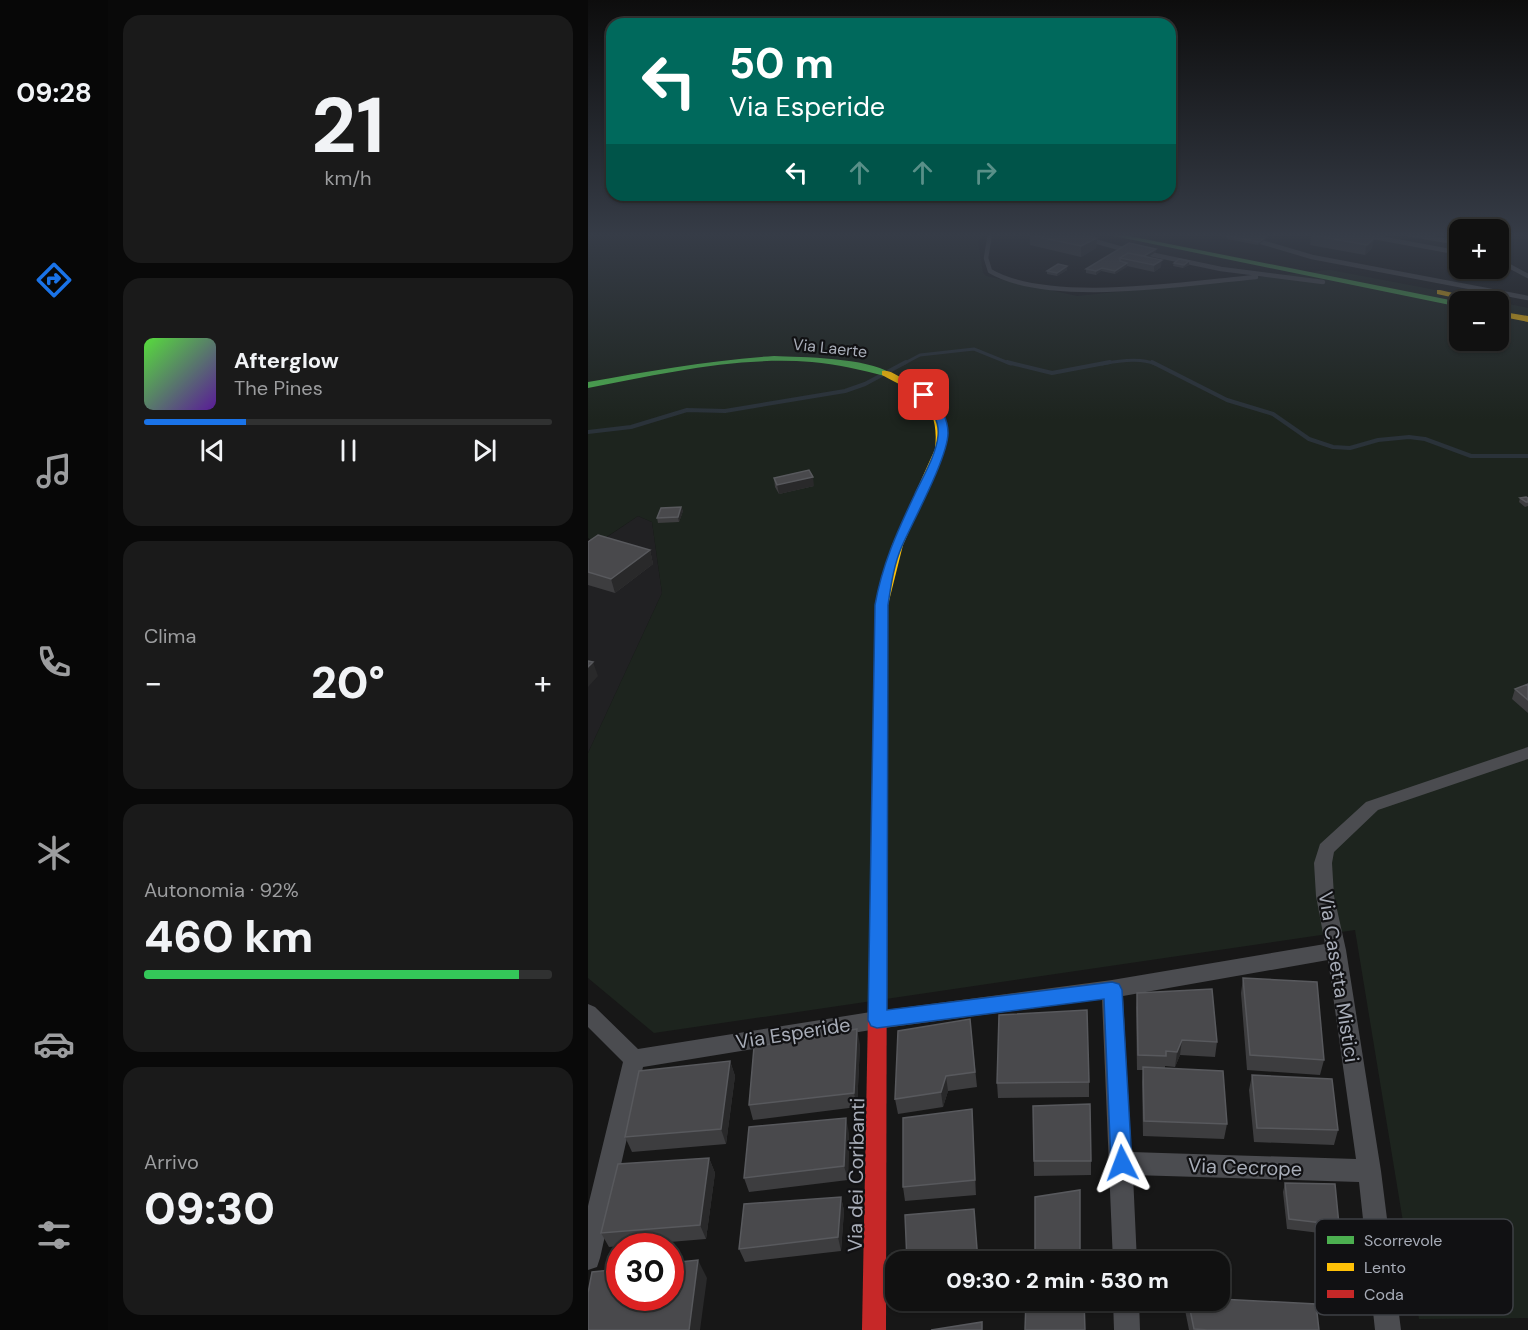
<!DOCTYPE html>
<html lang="it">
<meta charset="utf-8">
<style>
body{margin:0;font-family:"DM Sans",sans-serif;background:#1a1a1a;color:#f1f3f6;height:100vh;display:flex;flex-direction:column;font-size:22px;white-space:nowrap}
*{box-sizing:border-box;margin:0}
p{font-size:20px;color:#9c9d9f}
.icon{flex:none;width:33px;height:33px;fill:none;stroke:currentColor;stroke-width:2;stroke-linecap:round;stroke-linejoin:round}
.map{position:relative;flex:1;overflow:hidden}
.panel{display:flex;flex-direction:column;gap:15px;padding:15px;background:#090909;width:480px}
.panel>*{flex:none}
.banner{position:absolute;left:18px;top:18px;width:570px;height:183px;border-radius:18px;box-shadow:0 2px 4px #0004,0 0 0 2px #303131;background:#00695c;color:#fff;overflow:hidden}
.fabs{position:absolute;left:861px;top:219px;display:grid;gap:12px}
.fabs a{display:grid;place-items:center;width:60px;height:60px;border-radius:12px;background:#111;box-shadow:0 2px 4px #0004,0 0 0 2px #303131;font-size:30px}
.speed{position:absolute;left:18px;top:1233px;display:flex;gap:12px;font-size:30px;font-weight:700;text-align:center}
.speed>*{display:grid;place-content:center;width:78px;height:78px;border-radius:50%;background:#111;box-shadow:0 2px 4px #0004,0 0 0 2px #303131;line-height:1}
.speed .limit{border:9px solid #d22;background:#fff;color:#111}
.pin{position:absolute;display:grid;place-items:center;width:51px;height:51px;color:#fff;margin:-26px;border-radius:12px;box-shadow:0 3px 9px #0006}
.me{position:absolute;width:66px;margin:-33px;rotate:357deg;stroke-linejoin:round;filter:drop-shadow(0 0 4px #0008)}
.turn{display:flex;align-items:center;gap:21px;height:126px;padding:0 24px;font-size:27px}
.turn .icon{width:78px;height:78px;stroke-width:2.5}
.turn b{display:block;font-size:42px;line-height:51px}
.lanes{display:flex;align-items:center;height:57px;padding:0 24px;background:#0003;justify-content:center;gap:30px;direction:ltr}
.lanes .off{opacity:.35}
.big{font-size:45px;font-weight:800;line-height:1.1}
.panel .card{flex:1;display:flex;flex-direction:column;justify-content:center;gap:9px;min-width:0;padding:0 21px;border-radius:18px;background:#1a1a1a}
.panel .dial{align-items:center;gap:0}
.dial b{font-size:78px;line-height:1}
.song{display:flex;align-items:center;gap:18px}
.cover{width:72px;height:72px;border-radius:9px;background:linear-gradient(135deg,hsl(110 70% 55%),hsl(270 70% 35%))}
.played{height:6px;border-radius:3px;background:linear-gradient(90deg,#1a73e8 25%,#303131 25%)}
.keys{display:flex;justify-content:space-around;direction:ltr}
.heat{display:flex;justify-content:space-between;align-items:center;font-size:33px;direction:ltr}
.charge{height:9px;border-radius:4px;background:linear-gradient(90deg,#34c759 92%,#303131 0)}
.trip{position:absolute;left:297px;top:1251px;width:345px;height:60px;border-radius:18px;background:#111;box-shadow:0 2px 4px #0004,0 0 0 2px #303131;font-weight:800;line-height:60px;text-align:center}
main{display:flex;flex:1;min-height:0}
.dock{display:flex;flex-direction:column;width:108px;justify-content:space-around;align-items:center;background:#070707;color:#9c9d9f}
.dock .icon{width:42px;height:42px}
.dock .active{color:#1a73e8}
.dock b{font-size:27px;color:#f1f3f6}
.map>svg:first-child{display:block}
.built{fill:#212123}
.green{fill:#1d241e}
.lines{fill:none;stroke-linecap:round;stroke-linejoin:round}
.stream-far1{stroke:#2a3239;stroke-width:3}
.stream{stroke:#2a3239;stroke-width:4}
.lane{stroke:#4b4c50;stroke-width:4.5}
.street{fill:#4b4c50;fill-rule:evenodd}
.fast{fill:#4caf50;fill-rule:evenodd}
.slow{fill:#ffc107;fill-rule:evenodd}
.jam{fill:#c62828;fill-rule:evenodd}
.wall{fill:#3d3d3f}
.shaded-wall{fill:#29292a}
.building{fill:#49494c;stroke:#58595d;stroke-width:1.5}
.route{fill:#1a73e8;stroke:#114b97;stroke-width:1.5}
.labels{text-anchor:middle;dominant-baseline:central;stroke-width:4.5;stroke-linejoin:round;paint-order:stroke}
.street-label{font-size:16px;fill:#a8adb8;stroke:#111113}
.near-street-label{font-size:20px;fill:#a8adb8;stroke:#111113}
.key{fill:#111113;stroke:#3e4045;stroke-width:1.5}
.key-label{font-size:16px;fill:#a8adb8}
</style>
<main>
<nav class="dock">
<b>09:28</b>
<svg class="icon active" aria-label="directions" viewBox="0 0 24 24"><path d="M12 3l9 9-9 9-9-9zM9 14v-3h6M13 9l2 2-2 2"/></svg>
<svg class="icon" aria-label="music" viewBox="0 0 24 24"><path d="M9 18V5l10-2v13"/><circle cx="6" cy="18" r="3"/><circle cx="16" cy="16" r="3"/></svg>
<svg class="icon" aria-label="phone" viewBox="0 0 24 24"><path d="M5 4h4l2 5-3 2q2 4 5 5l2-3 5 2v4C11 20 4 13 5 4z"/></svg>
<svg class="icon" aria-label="climate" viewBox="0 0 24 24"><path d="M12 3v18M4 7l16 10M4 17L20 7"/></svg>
<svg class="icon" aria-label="car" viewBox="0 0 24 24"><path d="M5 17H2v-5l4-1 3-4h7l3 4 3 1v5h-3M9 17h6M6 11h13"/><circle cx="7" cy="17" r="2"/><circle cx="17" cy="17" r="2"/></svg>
<svg class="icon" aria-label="filters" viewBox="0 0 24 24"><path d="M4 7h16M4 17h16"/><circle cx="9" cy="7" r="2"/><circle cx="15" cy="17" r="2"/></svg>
</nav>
<section class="panel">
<div class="card dial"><b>21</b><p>km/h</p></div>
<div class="card">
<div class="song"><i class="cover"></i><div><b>Afterglow</b><p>The Pines</p></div></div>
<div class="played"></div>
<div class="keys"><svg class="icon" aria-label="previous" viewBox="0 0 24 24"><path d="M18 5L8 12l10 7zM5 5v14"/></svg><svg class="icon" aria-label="pause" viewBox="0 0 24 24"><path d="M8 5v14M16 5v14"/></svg><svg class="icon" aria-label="next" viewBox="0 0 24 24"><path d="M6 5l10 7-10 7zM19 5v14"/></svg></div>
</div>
<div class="card"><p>Clima</p>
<div class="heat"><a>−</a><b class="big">20°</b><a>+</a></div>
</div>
<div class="card"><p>Autonomia · 92%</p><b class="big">460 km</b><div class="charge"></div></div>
<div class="card"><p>Arrivo</p><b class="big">09:30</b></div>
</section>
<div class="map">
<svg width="940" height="1330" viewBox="0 0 940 1330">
<rect width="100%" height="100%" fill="#171717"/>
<path class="built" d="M50,516L64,522L74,593L0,753V550Z"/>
<path class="green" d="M0,234H394L390,241L395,273L398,276L489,296L742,270L906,301L872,302V340H910L911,302L940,308V1318L831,1319L767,930L66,1033L0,978V753L74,593L64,522L50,516L8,544L0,538Z"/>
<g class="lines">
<path class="stream-far1" d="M315,364L332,355L386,349L423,364
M514,364C529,361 552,357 567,364"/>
<path class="stream" d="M419,362L464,373L522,362
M564,362L639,400L685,414L721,439L745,447L762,448L790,440L821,437L837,439L883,456H940
M0,432L43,427L99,410L137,411L257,391L277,384L318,362"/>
<path class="lane" d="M402,234L398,258L402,271C461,306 600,283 668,277
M635,234L651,237
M770,234L872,253
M819,234L872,243
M499,239L542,251
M666,240L724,257L940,298
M557,253L633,269L735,282
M910,260L940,276"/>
<path class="street" d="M940,747V759L790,810L746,852L744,863L746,896L758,950L793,1171L813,1330H787L771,1182L545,1175L549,1262H525L514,999L289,1029L55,1067L12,1258L9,1267L0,1270V1206L35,1062L0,1027V1004L7,1007L50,1049L289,1011L524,980L737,944L728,896L726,863L732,844L778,802ZM740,960L768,1159L543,1152L535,996Z
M525,1300H551L552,1330H526Z"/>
<path class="fast" d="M516,234H531L872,302V307Z
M186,356C214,357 280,358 302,373L297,376C273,370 249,364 224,362C149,356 73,374 0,388V382C62,371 123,360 186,356Z"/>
<path class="slow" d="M849,290H852L904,302H886L849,294Z
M910,311L940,316V322L910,316Z
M294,371C302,370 308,375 315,379C347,396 361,412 357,449L315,545L300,605L299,854L297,858L291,860L285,858L283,854L288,605L304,545L347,449C352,404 330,394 294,375Z"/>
<path class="jam" d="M291,848L297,850L299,854L298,1330H274L283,854L285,850Z"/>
</g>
<path class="wall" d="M685,234L670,245L639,239V236Z
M442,235L509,238L508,248L493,257L442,245Z
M723,235L782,237L784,248L777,255L722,245Z
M541,243L568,252L560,257L573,267L566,272L539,266L527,274L513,271L508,275L498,273V269Z
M586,263L601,265L595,268L585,266Z
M479,266V270L469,276L459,274V271Z
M186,478L226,486L191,494L187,487Z
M932,498H940V506L937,507L931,502Z
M93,507L95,511L91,522L70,523L69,518Z
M0,542L62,550L65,564L27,593L0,585Z
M940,684V713L924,699L927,689Z
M655,978L736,1060L732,1075L659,1070L653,993Z
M549,993L629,1042L627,1057L592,1055L587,1067L577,1066V1068L639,1124L636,1139L555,1136L554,1082L555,1070H549L548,1008Z
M382,1019L389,1087L360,1091L355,1107L310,1114L307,1099Z
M272,1044L269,1107L165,1120L161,1105Z
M142,1061L147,1076L138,1144L44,1152L37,1137Z
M664,1075L750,1130L746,1145L666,1142L661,1090Z
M501,1082V1097L410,1098L409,1083Z
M445,1106L503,1161V1175L446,1176Z
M384,1109L388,1195L317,1201L315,1187Z
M261,1133L260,1180L161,1192L156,1178Z
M121,1158L127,1173L118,1239L21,1247L13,1233Z
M697,1183L751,1225L748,1235L699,1229L695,1192Z
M492,1190V1262H447V1197Z
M253,1197L256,1211L253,1251L157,1262L151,1249Z
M320,1300H394V1302L322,1311Z
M599,1300H632L731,1330H601L597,1310Z"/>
<path class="shaded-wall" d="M681,234H685L670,245L671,242Z
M781,234H782L781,242L786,238L784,248L777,255L779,236Z
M509,238L508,248L493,257V246Z
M568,249V252L552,262V259Z
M574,260L573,267L566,272V265Z
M601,261V265L595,268L596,265Z
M539,263V267L527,274V271Z
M479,266V270L469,276V273Z
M514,268L513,271L508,275V271Z
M225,477L226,486L191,494L189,485Z
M93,507L95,511L91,522L90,517Z
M62,550L65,564L27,593L23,579Z
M5,662L10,676L0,687V667Z
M269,1029L272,1044L269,1107L266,1093Z
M594,1040L592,1055L587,1067L589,1052Z
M142,1061L147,1076L138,1144L133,1129Z
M358,1076L360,1091L355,1107L353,1092Z
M384,1109L385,1124L388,1195L387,1180Z
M258,1118L261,1133L260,1180L256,1166Z
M121,1158L127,1173L118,1239L112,1225Z
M253,1197L256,1211L253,1251L250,1237Z
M110,1260L119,1278L112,1330H101Z"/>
<path class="building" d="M443,234H491L509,238L493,246L442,235Z
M642,234H681L671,242L639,236Z
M724,234H781L779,236L786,238L779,245L723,235Z
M541,243L568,249L556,256L540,253L532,258V261L539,263L527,271L514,268L508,271L498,269Z
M540,253L574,260L566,265L532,258Z
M591,259L601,261L596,265L586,263Z
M470,264L479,266L469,273L459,271Z
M221,470L225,477L189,485L186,478Z
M938,497L940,498V502H938L932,498Z
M93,507L90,517L69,518L73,508Z
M10,535L62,550L23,579L0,572V542Z
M0,661L5,662L0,667Z
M940,684V700L927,689Z
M655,978L729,982L736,1060L662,1055Z
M624,989L629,1042L594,1040L589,1052L578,1051V1056L550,1055L549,993Z
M499,1010L501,1082L409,1083L411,1015Z
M382,1019L387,1072L358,1076L353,1092L307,1099L310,1031Z
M269,1029L266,1093L161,1105L166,1047Z
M142,1061L133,1129L37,1137L51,1071Z
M555,1067L635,1071L639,1124L556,1121Z
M664,1075L744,1079L750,1130L669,1128Z
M502,1104L503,1161H446L445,1106Z
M384,1109L387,1180L315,1187V1118Z
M258,1118L256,1166L156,1178L161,1127Z
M121,1158L112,1225L13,1233L30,1164Z
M697,1183L747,1184L751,1225L701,1219Z
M492,1190V1257L447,1254V1197Z
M253,1197L250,1237L151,1249L156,1204Z
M386,1209L390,1262H319L317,1215Z
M110,1260L101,1330H0V1293L4,1272L32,1269V1298H82V1263Z
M632,1299L728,1304L731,1330H620L606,1329L600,1300H632Z
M438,1300H496L497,1330H437Z
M394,1322V1330H343Z"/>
<linearGradient id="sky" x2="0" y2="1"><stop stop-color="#0d0d0d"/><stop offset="0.56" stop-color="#363c47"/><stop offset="1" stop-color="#363c47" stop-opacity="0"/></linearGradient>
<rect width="940" height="420" fill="url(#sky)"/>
<path class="route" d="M333,393H340C351,404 360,417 360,433C360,457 325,521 314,546C306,564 303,585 300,605L299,1010L524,982L531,984L534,990L544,1163L541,1170L534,1173L526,1170L523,1163L516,999L289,1028L283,1026L280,1020L287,605C294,565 309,532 326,496C334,478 348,456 350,436C352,419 341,407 331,395Z"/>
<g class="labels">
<g class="street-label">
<text transform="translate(242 348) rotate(6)">Via Laerte</text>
</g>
<g class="near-street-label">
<text transform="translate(751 977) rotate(81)">Via Casetta Mistici</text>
<text transform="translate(205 1033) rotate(-9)">Via Esperide</text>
<text transform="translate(657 1167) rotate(2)">Via Cecrope</text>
<text transform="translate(268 1175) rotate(-89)">Via dei Coribanti</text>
</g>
</g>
<rect x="727" y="1219" width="198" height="96" rx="9" class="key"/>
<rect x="739" y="1236" width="27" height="8" fill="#4caf50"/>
<rect x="739" y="1263" width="27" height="8" fill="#ffc107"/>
<rect x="739" y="1290" width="27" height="8" fill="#c62828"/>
<g class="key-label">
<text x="776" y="1246">Scorrevole</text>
<text x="776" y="1273">Lento</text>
<text x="776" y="1300">Coda</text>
</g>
</svg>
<div class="fabs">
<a>+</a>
<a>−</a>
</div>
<div class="speed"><div class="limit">30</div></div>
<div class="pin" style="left:336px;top:395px;background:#d93025"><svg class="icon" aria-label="arrive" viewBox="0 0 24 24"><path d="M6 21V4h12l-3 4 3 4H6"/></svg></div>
<svg class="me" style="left:534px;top:1163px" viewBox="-20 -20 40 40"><path d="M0-17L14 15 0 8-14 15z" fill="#1a73e8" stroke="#fff" stroke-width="4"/></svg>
<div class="trip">09:30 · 2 min · 530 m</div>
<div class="banner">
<div class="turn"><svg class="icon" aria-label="left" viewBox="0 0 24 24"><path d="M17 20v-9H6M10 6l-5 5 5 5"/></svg><div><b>50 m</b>Via Esperide</div></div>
<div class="lanes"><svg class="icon" aria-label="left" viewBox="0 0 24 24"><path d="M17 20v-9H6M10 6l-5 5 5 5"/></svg><svg class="icon off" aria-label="ahead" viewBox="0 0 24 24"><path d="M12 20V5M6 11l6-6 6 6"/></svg><svg class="icon off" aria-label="ahead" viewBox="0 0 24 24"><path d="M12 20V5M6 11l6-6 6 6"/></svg><svg class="icon off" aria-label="right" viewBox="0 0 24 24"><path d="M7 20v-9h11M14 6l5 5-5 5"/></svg></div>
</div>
</div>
</main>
